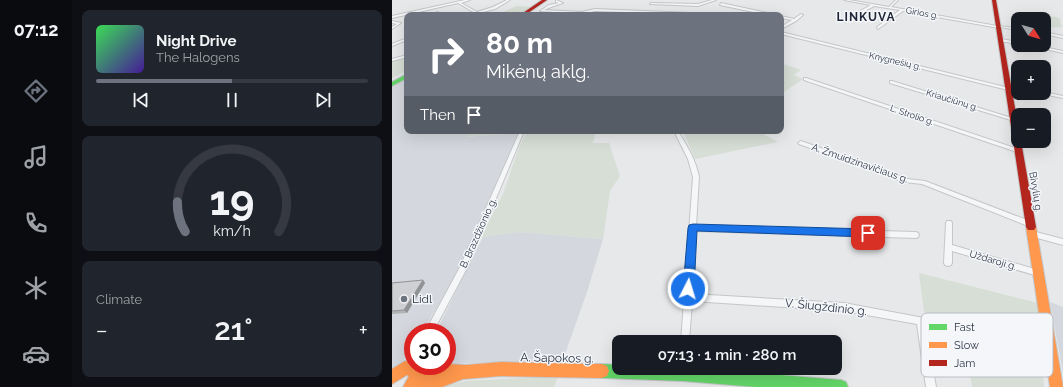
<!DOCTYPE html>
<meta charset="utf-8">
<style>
body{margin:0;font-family:Raleway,sans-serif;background:#20242c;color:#f1f3f6;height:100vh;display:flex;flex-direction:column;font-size:15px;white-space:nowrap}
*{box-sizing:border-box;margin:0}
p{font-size:13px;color:#9ea1a6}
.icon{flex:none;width:22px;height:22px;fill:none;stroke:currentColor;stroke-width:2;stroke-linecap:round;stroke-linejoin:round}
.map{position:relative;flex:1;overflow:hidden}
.sheet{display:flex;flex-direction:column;gap:10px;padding:10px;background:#0d0f14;width:320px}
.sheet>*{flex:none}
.banner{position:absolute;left:12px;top:12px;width:380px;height:122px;border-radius:8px;box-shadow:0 4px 16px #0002;background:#6c737f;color:#fff;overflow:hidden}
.needle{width:26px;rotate:127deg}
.controls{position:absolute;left:619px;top:12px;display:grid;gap:8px}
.controls a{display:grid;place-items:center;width:40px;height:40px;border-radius:8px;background:#171b24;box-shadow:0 4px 16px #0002;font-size:20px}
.speed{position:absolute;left:12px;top:323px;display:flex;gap:8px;font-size:20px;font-weight:700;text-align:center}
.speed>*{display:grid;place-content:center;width:52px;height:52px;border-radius:50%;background:#171b24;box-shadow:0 4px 16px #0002;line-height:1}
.speed .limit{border:6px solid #d22;background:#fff;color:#111}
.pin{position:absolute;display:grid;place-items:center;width:34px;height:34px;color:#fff;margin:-17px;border-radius:8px;box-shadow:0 2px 6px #0006}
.me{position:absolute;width:44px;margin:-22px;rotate:5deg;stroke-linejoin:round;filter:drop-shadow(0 0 3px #0008)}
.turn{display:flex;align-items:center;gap:14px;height:84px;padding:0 16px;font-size:18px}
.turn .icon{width:52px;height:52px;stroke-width:2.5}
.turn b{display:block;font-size:28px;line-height:34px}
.then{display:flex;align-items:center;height:38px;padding:0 16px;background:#0003;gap:8px;font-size:15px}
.big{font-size:30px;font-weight:600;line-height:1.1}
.sheet .widget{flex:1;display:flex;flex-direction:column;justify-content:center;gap:6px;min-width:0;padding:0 14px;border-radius:8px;background:#20242c}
.sheet .dial{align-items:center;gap:0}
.dial svg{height:104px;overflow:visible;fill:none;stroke:#363941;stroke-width:7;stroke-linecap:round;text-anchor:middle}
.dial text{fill:#f1f3f6;stroke:none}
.song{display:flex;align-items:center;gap:12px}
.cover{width:48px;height:48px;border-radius:6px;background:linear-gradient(135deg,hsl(130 70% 55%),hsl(260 70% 35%))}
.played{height:4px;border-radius:2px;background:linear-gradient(90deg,#6c737f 50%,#363941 50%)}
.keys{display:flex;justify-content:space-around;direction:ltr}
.heat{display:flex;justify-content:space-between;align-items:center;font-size:22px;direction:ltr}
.trip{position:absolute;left:220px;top:335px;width:230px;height:40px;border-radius:8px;background:#171b24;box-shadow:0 4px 16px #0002;font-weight:600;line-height:40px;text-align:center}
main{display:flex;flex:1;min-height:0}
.tabs{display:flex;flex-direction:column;width:72px;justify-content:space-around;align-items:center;background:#090b0e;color:#9ea1a6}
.tabs .icon{width:28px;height:28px}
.tabs .active{color:#6c737f}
.tabs b{font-size:18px;color:#f1f3f6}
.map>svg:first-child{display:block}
.built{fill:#d4d7dd}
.green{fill:#d6ded6}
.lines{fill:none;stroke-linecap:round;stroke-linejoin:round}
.street-casing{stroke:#c4c6c8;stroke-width:2}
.fast-casing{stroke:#c4c6c8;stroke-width:2}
.slow-casing{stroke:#c4c6c8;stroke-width:2}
.jam-casing{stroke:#c4c6c8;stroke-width:2}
.street{fill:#f5f6f7;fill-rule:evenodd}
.fast{fill:#63d668;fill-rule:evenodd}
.slow{fill:#ff974d;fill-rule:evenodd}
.jam{fill:#b3261e;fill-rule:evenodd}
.wall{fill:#b1b3b5}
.shaded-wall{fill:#909294}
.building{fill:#ced0d3;stroke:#909294}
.route{fill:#1a73e8;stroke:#114b97}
.poi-dot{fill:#6c737f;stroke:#f4f6f9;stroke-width:1.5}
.labels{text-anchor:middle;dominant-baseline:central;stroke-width:3;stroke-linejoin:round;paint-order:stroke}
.far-street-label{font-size:9px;fill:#2b3445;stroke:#f4f6f9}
.street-label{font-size:10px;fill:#2b3445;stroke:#f4f6f9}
.far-district-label{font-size:12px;font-weight:bold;letter-spacing:1px;fill:#1d2536;stroke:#f4f6f9}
.near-poi-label{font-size:12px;fill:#2b3445;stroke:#f4f6f9;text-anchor:start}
.near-street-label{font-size:12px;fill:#2b3445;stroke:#f4f6f9}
.key{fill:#f4f6f9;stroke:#b8bcc3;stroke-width:1}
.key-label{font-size:11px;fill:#2b3445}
</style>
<main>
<nav class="tabs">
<b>07:12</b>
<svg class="icon active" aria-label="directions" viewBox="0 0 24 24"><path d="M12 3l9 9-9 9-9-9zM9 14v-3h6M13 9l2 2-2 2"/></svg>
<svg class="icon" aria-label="music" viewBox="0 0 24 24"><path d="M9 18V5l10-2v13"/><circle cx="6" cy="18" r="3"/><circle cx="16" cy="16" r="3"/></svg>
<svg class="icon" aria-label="phone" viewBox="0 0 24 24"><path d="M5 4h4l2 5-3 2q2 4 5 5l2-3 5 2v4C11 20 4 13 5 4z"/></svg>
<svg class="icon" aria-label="climate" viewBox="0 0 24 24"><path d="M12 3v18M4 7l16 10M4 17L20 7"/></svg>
<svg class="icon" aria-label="car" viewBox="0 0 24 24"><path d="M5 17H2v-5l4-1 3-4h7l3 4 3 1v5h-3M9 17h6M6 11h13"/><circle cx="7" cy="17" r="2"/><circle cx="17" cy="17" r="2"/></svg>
</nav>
<section class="sheet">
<div class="widget">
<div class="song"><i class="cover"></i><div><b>Night Drive</b><p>The Halogens</p></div></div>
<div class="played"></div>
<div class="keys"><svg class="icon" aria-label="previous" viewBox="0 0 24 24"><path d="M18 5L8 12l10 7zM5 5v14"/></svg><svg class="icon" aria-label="pause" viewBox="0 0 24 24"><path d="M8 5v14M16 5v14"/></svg><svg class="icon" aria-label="next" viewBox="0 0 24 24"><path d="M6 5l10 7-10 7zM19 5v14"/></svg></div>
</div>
<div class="widget dial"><svg viewBox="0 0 100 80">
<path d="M14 69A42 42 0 1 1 86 69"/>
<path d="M14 69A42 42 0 0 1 8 46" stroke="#6c737f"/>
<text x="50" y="56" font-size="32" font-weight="700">19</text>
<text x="50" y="72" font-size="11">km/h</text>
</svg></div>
<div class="widget"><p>Climate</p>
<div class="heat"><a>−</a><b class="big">21°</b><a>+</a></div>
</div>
</section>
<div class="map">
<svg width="671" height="387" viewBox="0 0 671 387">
<rect width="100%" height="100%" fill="#e6e8ea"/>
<path class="built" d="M15,78V131H77L74,137L126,133L64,276L30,332H21V347L11,361L0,369V86Z
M127,232L211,239L196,289L171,360L55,364V332H44L91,237Z
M658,302L671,307V373Z"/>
<path class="green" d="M125,6L139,7L126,15H92L89,13L93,12L106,14Z
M634,13L664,17L669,19L668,22L670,27L652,28V19H639Z
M15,56V71L0,78V60Z
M389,63L409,70L402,75L411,79L389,94Z
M77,131H126V133L73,137Z
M135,131H204L201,143H217L228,176L218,191L211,239L127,232L91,237V232L111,194L127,147Z
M291,131H365L386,142L303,159Z
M527,273L646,303L652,387H580L571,324L532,312Z
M166,376L162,387H48L74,381Z"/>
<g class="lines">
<g class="street-casing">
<path id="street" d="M73,0H78L69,3L85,12L101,7L115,0H118L103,9L87,13L88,14L87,15L85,14L76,15L83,13L66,3L0,18V16Z
M164,0L171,3L159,7L152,10L190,12L203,9L324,14L325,15L203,11L190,14L148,11L157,5L167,3L164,2Z
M320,0H324L306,6L258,4L259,3L306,4Z
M452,0H457L497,7L504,0H506L499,7L605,26L626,28V30L608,27L607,28L511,11L486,29L485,27L508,10L482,6L453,22L452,20L479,5Z
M329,3L380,14L381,15H376L328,5Z
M45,12L47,13L45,15H42Z
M409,14L411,15L404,21L389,29V27L400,20L389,18V16L402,19Z
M0,21L9,23L0,29V27L5,24L0,23Z
M389,32L617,88L618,89L616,90L389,34Z
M652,32L671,36V38L652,34Z
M15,38V40L0,46V44Z
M609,39L626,42V44L608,41L607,40Z
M635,45H642L671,51V53Z
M15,55V57L0,61V59Z
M412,78H414L629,150L630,151L627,153L625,152L412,80Z
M498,81H500L623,119L621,120H619L498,83Z
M615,83L626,86V88L615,85Z
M652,92L671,96V98L651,94L650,93H652Z
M128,131H132L75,268L41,332H33L68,267Z
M282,131H286C295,146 304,160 307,177L304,226L524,232L526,233L527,235L526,237L524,238L304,231L300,294L452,303L532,318L544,387H534L525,324L452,311L300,301L297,342H289L301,177L296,159Z
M409,141L515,179L533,181L640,222L641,224L640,226H636L530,184L512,182L407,144L406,143Z
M555,221H559L560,223V245L646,270L649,271L650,273L649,275L646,276L560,251V263L559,265L556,266L553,265L552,263L554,223Z
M640,231L671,239V245L638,236L637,234L638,232Z"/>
</g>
<g class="fast-casing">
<path id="fast" d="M15,74V78L0,86V82Z
M210,364L227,365V368H302L449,380L454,382L456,387H364L291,381L210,378L205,376L203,371L205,366Z"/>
</g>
<g class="slow-casing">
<path id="slow" d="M639,223L642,224L644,227L671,387H658L634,227L636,224Z
M13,361L21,362V366H29V367L55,366V364L74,365L109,362L210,364L215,366L217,371L215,376L210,378L109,376L71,379L50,387H11L17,376L15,375L0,384V369Z"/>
</g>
<g class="jam-casing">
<path id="jam" d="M150,0H155L133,15H128Z
M600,0H604L626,125V141H629L644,227L642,230H636L634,227Z"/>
</g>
<use href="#street" class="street"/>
<use href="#fast" class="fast"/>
<use href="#slow" class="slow"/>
<use href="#jam" class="jam"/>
</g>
<path class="wall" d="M31,280L33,283L15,313L0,314V283Z"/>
<path class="shaded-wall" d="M31,280L33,283L15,313L12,310Z"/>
<path class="building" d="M31,280L12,310L0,311V283Z"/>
<path class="route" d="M301,224L476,229L480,231L481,233L480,236L476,237L305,231L302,289L301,293L296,294L292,293L291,289L296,228L297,225Z"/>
<circle class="poi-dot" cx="12" cy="299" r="4"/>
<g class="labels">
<g class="far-street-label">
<text transform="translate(530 13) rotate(10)">Girios g.</text>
<text transform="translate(503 61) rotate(13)">Knygnešių g.</text>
<text transform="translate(560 100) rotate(17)">Kriaučiūnų g.</text>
<text transform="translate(520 115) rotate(19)">L. Strolio g.</text>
</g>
<g class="street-label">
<text transform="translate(468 163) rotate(19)">A. Žmuidzinavičiaus g.</text>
<text transform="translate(644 192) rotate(81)">Bivylių g.</text>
<text transform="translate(86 233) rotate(-66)">B. Brazdžionio g.</text>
<text transform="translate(601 260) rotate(16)">Uždaroji g.</text>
</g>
<g class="far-district-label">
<text x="474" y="17">LINKUVA</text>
</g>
<g class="near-poi-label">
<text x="20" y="299">Lidl</text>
</g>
<g class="near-street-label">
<text transform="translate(434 307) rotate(6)">V. Šiugždinio g.</text>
<text transform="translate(165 358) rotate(1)">A. Šapokos g.</text>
</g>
</g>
<rect x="529" y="313" width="132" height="64" rx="6" class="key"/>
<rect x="537" y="324" width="18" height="6" fill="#63d668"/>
<rect x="537" y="342" width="18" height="6" fill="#ff974d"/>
<rect x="537" y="360" width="18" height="6" fill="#b3261e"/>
<g class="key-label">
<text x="562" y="331">Fast</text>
<text x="562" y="349">Slow</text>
<text x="562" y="367">Jam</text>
</g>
</svg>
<div class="controls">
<a><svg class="needle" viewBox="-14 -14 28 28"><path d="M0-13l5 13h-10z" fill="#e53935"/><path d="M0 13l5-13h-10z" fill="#9ea1a6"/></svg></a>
<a>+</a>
<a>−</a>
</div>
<div class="speed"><div class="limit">30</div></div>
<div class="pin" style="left:476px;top:233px;background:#d93025"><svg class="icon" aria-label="arrive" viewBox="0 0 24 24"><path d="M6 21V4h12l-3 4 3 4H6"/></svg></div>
<svg class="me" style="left:296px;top:289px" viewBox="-20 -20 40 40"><circle r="17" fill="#1a73e8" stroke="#fff" stroke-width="3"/><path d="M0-11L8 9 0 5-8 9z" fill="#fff"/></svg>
<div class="trip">07:13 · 1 min · 280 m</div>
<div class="banner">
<div class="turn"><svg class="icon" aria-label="right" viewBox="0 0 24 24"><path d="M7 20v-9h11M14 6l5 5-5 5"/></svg><div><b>80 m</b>Mikėnų aklg.</div></div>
<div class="then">Then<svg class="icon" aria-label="arrive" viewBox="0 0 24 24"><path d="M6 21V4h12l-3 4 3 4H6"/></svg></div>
</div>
</div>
</main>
